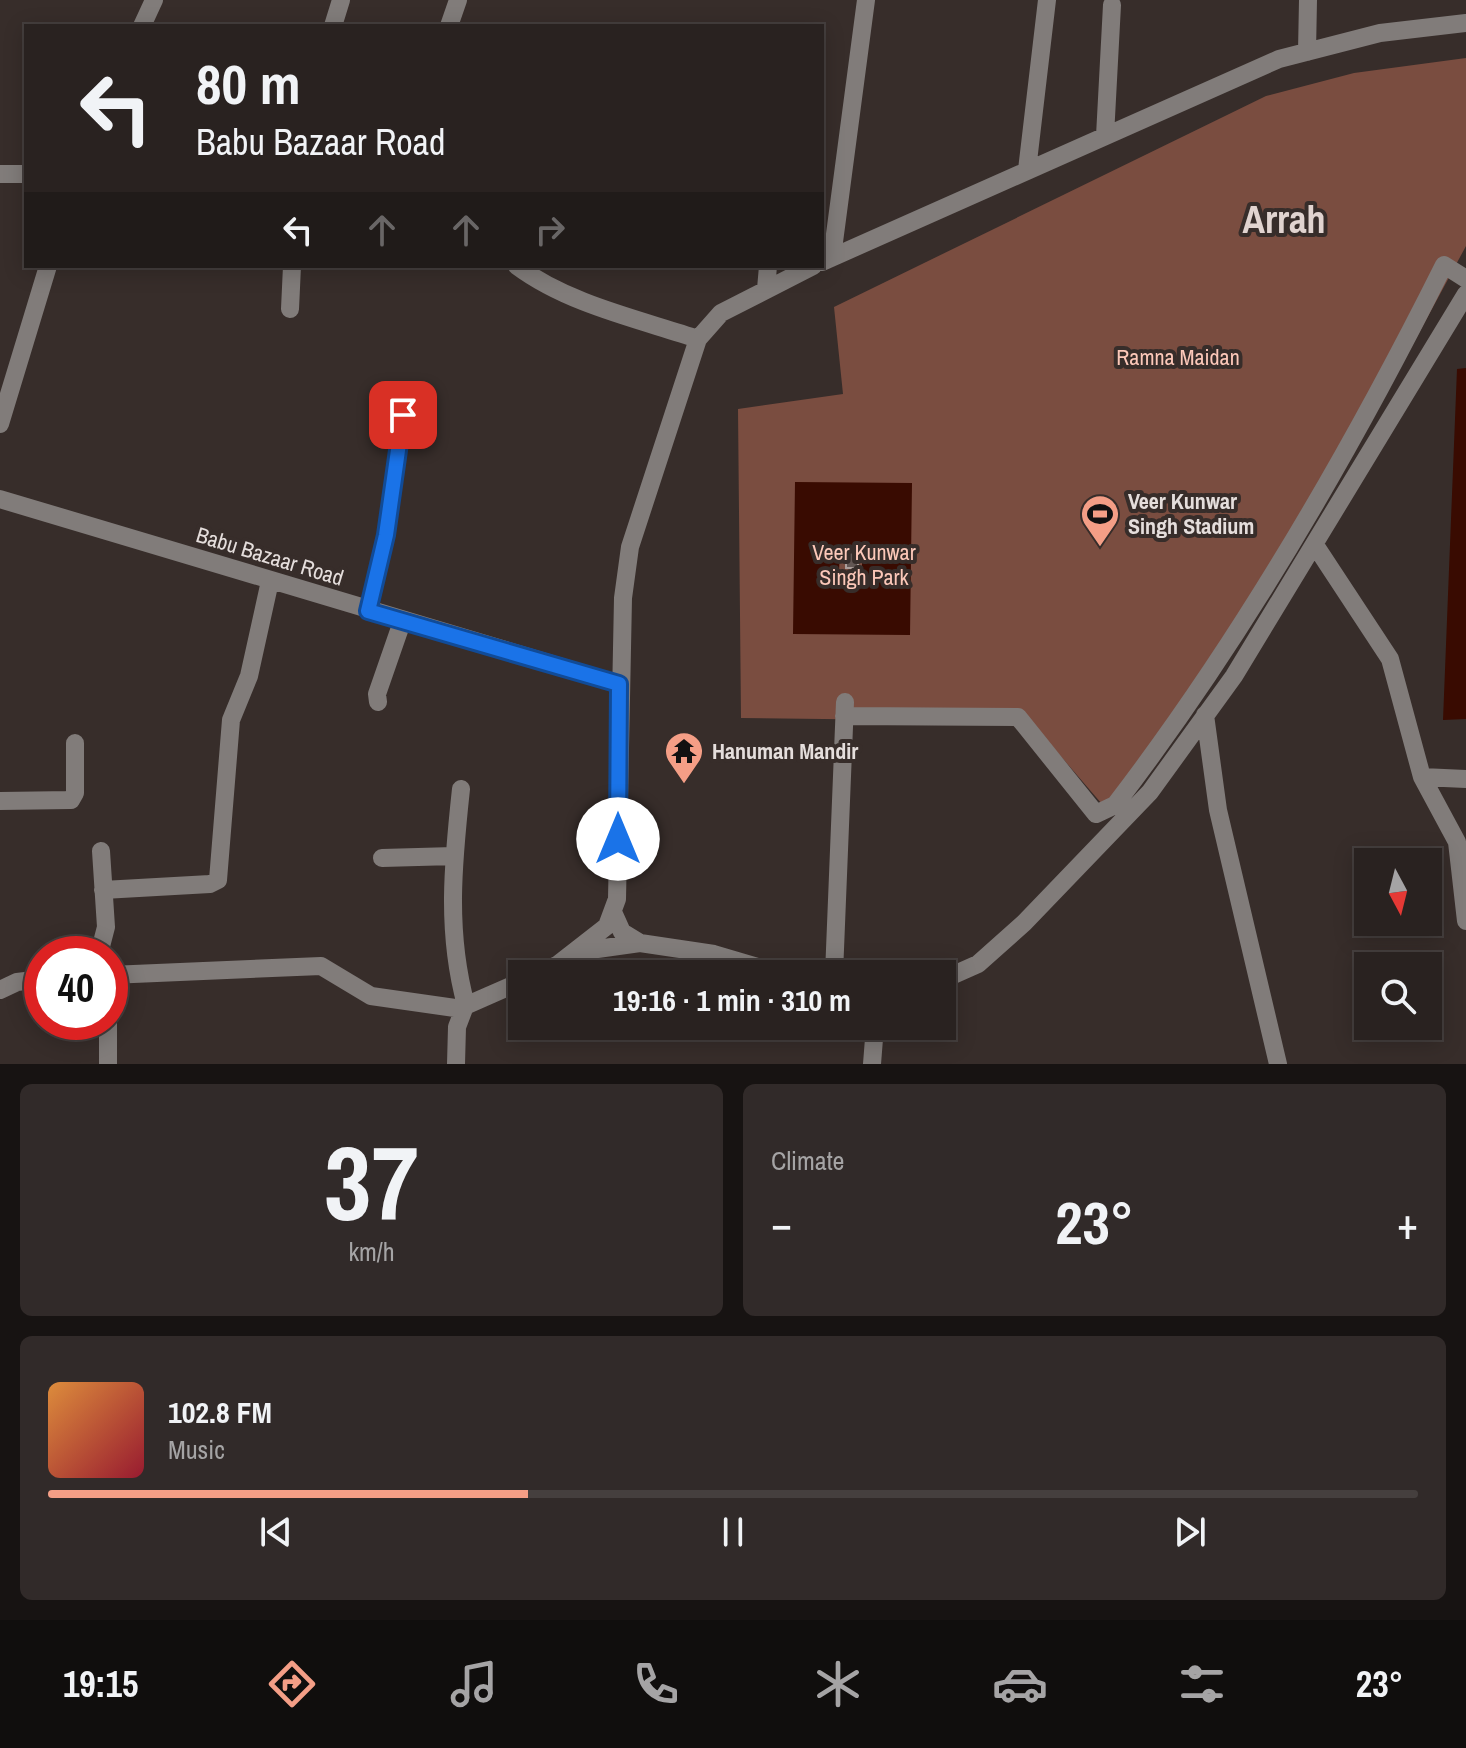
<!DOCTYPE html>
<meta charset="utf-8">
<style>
body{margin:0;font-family:"Archivo Narrow",sans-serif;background:#312a29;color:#f1f3f6;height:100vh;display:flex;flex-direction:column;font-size:30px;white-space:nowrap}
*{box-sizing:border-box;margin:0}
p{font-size:26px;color:#a5a4a5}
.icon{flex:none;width:44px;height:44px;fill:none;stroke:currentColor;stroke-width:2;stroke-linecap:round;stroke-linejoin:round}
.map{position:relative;height:1064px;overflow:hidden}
.sheet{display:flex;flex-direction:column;gap:20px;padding:20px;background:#171312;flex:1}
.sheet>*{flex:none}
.top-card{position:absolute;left:24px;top:24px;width:800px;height:244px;border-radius:0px;box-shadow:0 4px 20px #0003,0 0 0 2px #453f3e;background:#292220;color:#f1f3f6;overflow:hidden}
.needle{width:52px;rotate:173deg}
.fabs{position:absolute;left:1354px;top:848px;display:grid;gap:16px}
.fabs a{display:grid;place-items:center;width:88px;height:88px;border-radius:0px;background:#292220;box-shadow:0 4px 20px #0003,0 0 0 2px #453f3e;font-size:40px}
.speed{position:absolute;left:24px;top:936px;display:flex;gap:16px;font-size:40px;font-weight:700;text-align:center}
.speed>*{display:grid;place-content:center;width:104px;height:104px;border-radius:50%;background:#292220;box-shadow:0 4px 20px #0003,0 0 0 2px #453f3e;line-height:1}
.speed .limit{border:12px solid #d22;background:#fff;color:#111}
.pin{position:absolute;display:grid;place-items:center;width:68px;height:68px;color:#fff;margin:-34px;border-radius:16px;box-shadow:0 4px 12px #0006}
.me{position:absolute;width:88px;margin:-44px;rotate:0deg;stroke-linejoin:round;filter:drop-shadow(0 0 6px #0008)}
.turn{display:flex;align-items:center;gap:28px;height:168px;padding:0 40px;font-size:36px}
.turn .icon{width:104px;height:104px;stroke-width:2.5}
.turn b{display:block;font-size:56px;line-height:68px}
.lanes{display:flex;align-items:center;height:76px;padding:0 40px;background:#0003;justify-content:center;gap:40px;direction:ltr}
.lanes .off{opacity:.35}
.big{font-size:60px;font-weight:700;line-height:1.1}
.sheet .widget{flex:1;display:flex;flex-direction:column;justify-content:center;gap:12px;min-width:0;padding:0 28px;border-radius:12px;background:#312a29}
.sheet .dial{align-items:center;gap:0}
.dial b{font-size:104px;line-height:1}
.song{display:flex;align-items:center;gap:24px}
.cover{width:96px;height:96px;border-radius:12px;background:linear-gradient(135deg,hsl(30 70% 55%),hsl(350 70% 35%))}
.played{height:8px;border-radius:4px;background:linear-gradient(90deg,#f49e86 35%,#453f3e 35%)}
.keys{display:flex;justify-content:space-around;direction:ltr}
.heat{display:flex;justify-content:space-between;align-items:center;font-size:44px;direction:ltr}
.sheet .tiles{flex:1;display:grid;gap:20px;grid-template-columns:1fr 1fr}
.widget:last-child{grid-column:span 2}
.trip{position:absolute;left:508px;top:960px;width:448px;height:80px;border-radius:0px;background:#292220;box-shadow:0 4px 20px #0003,0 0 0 2px #453f3e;font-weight:700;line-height:80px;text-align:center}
.tab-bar{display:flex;height:128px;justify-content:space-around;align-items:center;background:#100e0d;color:#a5a4a5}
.tab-bar .icon{width:56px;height:56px}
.tab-bar .on{color:#f49e86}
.tab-bar b{font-size:36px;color:#f1f3f6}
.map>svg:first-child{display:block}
.green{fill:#7a4d40}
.water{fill:#390b01;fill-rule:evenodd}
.building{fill:#635754;stroke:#ab9e9a;stroke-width:2}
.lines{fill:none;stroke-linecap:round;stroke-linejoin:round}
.minor{stroke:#817c7a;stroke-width:18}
.route-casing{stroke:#114b97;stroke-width:20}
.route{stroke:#1a73e8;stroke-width:14}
.labels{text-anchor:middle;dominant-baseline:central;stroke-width:8;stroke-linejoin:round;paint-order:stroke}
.park-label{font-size:22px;fill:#fcc8b9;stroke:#372d2a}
.poi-label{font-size:22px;font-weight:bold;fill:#e5dedc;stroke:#372d2a;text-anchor:start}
.street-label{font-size:22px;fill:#e5dedc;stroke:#372d2a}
.town-label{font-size:38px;font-weight:bold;fill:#e1d4d0;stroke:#372d2a}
</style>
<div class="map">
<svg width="1466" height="1064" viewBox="0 0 1466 1064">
<rect width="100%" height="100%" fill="#372d2a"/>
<path class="green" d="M1466,58V246L1393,381L1108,811L1039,731L988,721L741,718L738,409L843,394L834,307L1266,96L1354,73Z"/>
<path class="water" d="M1466,368V719L1443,720L1457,369Z
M795,482L912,483L910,635L793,634ZM840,547L862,548V572H839Z"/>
<path class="building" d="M846,552H858V568H846Z"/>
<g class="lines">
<path class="minor" d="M142,26L154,0
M333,26L341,0
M449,26L458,0
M1307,52L1308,0
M1105,136L1112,5
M1027,170L1047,0
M0,174H26
M832,257L866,0
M822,262L1279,59L1380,33L1466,23
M517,266C568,304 638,319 698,339
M766,289L768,266
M290,309L292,266
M0,424L48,266
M0,499L619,684
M1315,545L1390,659L1422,777L1457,842L1466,921
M368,611L386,535L403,415
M378,702L377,694L402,622
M1205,715L1218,810L1278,1064
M844,716L1018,717L1096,814L1115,805C1243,638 1350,453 1444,265L1466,279
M1422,777L1466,779
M461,789C453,863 446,932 466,1005
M0,801L71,800L75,793V743
M382,858L454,856
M103,890L210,884L218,880L231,720L249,676L270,581
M613,912L622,932L640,943L714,954L781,974
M576,952L640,943
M99,954L106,927L101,851
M538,974L557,965L607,926L617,899L623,598L630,547L698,339L721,313L813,266
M834,974L845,702
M110,975L321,966L371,996L462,1009
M942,980L978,964L1024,923L1150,792L1234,676L1466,294
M0,990L17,982L42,979
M108,1022V1064
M456,1064L457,1027L465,1006L522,981
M872,1064L875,1026"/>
</g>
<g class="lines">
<g class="route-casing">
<path id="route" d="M403,415L386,535L368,611L619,684L618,839"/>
</g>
<use href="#route" class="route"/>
</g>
<defs>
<g id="stadium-pin" transform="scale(2)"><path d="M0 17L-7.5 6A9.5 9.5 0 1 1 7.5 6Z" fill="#f49e86" stroke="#372d2a"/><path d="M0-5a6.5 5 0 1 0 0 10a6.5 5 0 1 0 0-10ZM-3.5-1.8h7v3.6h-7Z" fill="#111"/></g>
<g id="temple-pin" transform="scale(2)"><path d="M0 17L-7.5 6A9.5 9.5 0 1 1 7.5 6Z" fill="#f49e86" stroke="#372d2a"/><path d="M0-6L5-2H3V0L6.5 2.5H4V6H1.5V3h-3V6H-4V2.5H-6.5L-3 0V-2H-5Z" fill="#111"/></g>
</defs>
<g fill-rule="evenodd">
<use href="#stadium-pin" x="1100" y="514"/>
<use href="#temple-pin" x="684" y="751"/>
</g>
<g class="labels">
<g class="park-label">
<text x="1178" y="357">Ramna Maidan</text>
<text x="864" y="552">Veer Kunwar<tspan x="864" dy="25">Singh Park</tspan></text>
</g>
<g class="poi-label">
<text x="1128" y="501">Veer Kunwar<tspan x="1128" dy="25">Singh Stadium</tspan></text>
<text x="712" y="751">Hanuman Mandir</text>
</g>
<g class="street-label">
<text transform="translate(270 556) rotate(17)">Babu Bazaar Road</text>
</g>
<g class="town-label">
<text x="1284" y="219">Arrah</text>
</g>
</g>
</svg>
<div class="fabs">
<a><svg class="needle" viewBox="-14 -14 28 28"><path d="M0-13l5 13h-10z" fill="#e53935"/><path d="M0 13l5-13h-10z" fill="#a5a4a5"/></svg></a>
<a><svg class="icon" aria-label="search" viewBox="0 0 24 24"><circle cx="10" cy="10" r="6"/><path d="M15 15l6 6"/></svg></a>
</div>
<div class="speed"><div class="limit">40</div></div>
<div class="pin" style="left:403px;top:415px;background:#d93025"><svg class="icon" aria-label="arrive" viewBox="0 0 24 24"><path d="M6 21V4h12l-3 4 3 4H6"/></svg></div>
<svg class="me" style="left:618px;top:839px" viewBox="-20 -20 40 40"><circle r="19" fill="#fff"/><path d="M0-13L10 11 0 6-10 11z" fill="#1a73e8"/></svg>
<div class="trip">19:16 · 1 min · 310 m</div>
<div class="top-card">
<div class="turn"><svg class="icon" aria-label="left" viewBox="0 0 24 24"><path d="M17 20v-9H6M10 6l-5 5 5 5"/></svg><div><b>80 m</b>Babu Bazaar Road</div></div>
<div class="lanes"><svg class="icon" aria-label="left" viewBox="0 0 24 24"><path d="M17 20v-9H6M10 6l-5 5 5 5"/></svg><svg class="icon off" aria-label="ahead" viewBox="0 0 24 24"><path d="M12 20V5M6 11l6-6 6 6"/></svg><svg class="icon off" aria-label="ahead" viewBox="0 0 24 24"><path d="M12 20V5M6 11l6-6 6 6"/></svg><svg class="icon off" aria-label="right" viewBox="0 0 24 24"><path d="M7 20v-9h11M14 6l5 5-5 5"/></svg></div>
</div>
</div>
<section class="sheet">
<div class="tiles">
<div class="widget dial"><b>37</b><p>km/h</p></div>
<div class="widget"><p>Climate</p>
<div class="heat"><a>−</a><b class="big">23°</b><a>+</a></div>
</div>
<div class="widget">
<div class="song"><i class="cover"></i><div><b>102.8 FM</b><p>Music</p></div></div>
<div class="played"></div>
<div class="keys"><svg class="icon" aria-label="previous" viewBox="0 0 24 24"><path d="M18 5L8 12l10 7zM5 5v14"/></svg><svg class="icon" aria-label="pause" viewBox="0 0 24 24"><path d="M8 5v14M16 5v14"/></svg><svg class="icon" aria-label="next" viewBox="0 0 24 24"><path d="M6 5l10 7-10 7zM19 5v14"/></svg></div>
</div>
</div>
</section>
<nav class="tab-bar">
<b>19:15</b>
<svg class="icon on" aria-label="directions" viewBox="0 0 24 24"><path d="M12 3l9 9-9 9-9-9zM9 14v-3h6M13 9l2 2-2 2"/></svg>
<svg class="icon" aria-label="music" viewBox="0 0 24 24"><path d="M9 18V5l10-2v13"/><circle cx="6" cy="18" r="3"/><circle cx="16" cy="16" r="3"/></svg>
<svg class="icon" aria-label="phone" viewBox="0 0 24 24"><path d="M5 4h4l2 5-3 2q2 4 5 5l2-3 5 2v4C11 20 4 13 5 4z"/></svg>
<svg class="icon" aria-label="climate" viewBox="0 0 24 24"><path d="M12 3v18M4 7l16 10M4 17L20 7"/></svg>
<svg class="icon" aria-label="car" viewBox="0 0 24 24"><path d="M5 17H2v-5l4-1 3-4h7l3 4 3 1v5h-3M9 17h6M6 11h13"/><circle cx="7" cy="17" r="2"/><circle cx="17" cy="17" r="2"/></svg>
<svg class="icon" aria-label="filters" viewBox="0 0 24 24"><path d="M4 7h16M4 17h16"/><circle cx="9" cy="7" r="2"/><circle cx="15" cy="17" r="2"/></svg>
<b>23°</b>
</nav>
